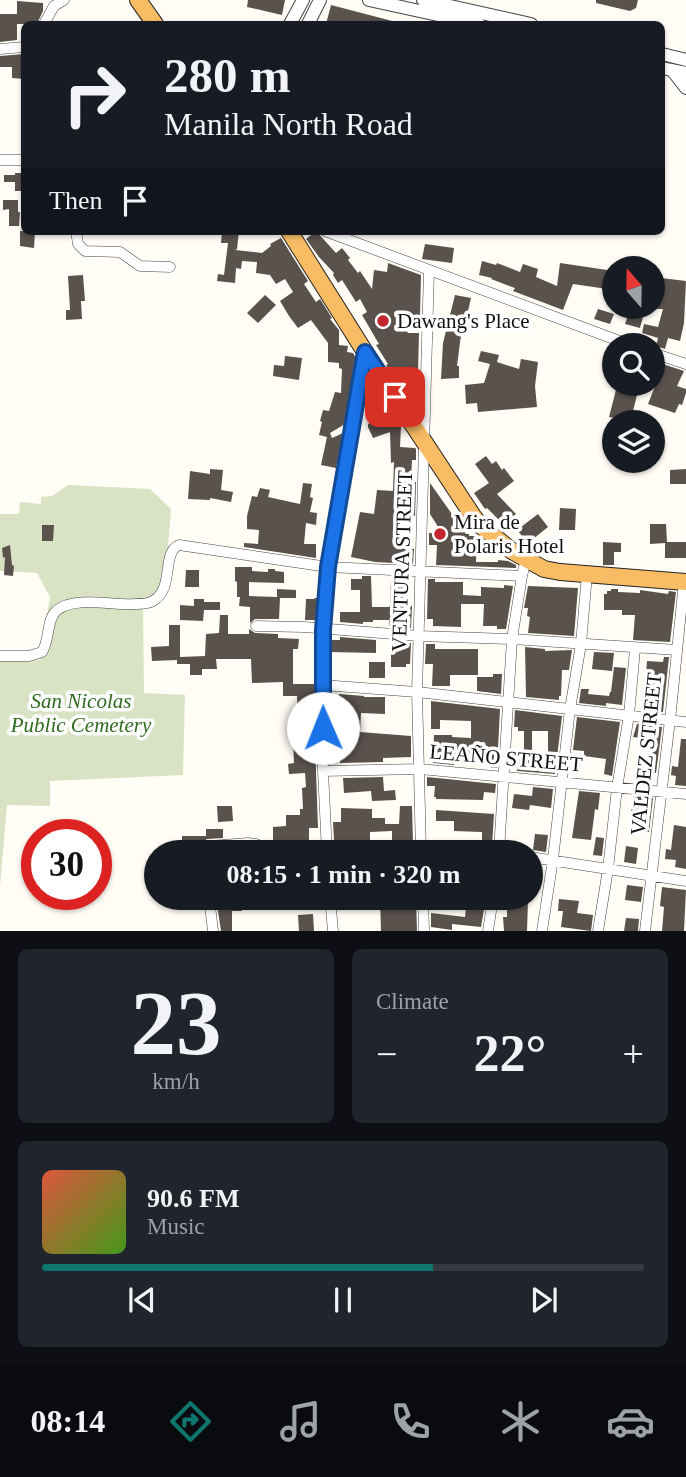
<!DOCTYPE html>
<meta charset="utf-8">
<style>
body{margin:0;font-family:Georgia,serif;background:#20242c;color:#f1f3f6;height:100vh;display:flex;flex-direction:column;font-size:26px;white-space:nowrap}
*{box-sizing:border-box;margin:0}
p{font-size:23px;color:#9ea1a6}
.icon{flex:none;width:38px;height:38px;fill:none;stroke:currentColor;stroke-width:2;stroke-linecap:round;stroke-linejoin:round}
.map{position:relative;height:931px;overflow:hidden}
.side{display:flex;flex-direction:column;gap:18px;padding:18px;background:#0d0f14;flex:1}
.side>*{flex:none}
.top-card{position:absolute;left:21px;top:21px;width:644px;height:214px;border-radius:10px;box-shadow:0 2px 5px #0004;background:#171b24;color:#f1f3f6;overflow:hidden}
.needle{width:46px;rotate:340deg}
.buttons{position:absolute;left:602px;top:256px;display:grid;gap:14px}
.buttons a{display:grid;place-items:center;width:63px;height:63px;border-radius:50%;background:#171b24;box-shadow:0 2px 5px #0004;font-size:35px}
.speed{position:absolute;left:21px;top:819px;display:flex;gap:14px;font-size:35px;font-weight:700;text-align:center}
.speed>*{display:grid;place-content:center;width:91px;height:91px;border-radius:50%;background:#171b24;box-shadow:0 2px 5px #0004;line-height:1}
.speed .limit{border:10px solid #d22;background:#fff;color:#111}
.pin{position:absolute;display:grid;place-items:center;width:60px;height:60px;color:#fff;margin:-30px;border-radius:14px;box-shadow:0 4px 10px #0006}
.me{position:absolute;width:77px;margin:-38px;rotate:359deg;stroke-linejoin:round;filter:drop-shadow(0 0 5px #0008)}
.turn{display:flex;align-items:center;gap:24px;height:147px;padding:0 28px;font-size:32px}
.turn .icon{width:91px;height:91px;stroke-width:2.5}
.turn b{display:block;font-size:49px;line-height:60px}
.then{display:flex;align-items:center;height:66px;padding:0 28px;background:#0003;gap:14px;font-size:26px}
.big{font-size:52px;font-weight:800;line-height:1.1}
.side .tile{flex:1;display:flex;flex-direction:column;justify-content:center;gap:10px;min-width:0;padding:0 24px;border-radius:10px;background:#20242c}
.side .dial{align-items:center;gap:0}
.dial b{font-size:91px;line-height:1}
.song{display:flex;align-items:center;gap:21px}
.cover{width:84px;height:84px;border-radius:10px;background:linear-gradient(135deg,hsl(10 70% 55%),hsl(100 70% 35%))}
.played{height:7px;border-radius:4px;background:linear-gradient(90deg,#0f766e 65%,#363941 65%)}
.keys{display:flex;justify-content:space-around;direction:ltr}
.heat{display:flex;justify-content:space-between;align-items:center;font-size:38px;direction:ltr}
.side .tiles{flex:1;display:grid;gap:18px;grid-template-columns:1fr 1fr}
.tile:last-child{grid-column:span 2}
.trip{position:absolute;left:144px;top:840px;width:399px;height:70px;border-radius:35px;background:#171b24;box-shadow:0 2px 5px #0004;font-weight:800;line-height:70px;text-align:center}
.menu{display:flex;height:112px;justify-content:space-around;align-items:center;background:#090b0e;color:#9ea1a6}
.menu .icon{width:49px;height:49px}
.menu .selected{color:#0f766e}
.menu b{font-size:32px;color:#f1f3f6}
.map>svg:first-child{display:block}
.cemetery{fill:#d9e3c4}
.building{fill:#5a524d;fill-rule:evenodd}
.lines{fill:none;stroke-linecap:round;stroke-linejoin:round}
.minor-casing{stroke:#444;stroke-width:11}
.tertiary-casing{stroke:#444;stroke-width:14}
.trunk-casing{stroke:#222;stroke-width:18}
.minor{stroke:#fff;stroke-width:10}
.tertiary{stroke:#fff;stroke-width:12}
.trunk{stroke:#f7bc64;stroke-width:16}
.route-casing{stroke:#114b97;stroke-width:18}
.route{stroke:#1a73e8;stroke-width:12}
.poi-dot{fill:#c4262e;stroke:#fff;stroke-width:2.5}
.labels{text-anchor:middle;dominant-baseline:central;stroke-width:7;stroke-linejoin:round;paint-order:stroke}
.poi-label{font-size:21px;fill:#111;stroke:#fff;text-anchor:start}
.street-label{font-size:21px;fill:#111;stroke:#fff}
.park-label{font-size:21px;font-style:italic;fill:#2f6b1f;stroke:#fff}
</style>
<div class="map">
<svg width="686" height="931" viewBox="0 0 686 931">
<rect width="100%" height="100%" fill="#fffdf5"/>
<path class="cemetery" d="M68,485L150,489L171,509L165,583L143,606L144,693L185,695L183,775L50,781V806L7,805L0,886V660H40L50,597L37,573L0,571V514H19L20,502L41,504V497L52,496Z"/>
<path class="building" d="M248,0H285L282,15L247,7Z
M596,0H638L636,8L630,11L596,3Z
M17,1L43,3V11L37,24H17V40L0,42V14H17Z
M331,5L396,22V24H326Z
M24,54V79L12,78V67H0V56Z
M15,173H24V191H15V182H4V175H15Z
M3,200H18V212H20L19,226H9V209L3,210Z
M20,231H35L34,248L20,246Z
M222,231H239L237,249L235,250L262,253L271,246L270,244L281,238L308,281L304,284L316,302L320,299L332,318L330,319L339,330V345L348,346L347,352L353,353L356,358L345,424L330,433L332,438L343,433L336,468L321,465L327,437L319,435L322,422L320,421L323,410L329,411L335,392L341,393L342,369L339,368V363L328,362V343L311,320L298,328L289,316L280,301L293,292L285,279L276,284L270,275L256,273L257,262L242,261L241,269L236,268L235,283L217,281L218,274L224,275L228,243H221Z
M316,231L336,253L342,248L350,258L348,260L358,273L360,271L372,289L374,270L387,272L388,263L421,275L420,316L396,314L408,333H419L417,412L386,365L388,364L376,345L379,344L362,315L367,312L360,299L356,302L342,280L338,283L333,275L334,273L319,257L306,239Z
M425,244L454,248L452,263L422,259Z
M482,261L496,265L497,263L520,272L523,264L538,269L536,277L557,286L560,263L614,271V290L573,284L563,310L513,291L515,288L491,279L492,278L479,275Z
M83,275L85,301H81L82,319L66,320V310H70L68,276Z
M653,277L686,281L684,323L680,341L668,338L665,349L656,346L658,338L642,333L644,324L658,327L663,309H653Z
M265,295L276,305L258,323L247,313Z
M455,295L471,298L466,320L464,319L460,342L457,366H459V378L441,379L443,343Z
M598,309L614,314L610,324L594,319Z
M629,312L643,317L640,328L625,324Z
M481,351L499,355L497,362L519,369L521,359L538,362L535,386L537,407L478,412L477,403L466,404L465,385L484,383L490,364L478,361Z
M285,356L302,358L299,380L273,376L274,365L284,366Z
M660,363L684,371L677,386L686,389V393L682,405L679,404L675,413L648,404L657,381L653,378Z
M370,378L376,387L372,389L381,403L369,410L364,402L368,379Z
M617,386L638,391L631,419H628V421L609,417Z
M392,412L401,426L400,447L415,448L416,449V460H412L411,482H416L415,516L399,514L396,537H400V548L414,549L413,564L375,562L351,557L360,512L374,514L377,490L393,491L394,462L391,463L390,432L373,438L368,427V424Z
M486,456L492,464L496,461L502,470L504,468L514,481L497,494L516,514L505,524H503L487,508L485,509L474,493L489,483L475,464Z
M210,469L223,470L221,490L233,492L231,502L210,498V500L188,499L190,471L210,474Z
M686,469V484H670V470Z
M303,483L312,484L310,497L313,498L310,512L317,513L316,525L306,523L304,544H316V558L244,547V543L258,544L259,530L247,529V516L252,496L257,497L260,488L270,490L268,497L300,504Z
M430,483L466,534H469V536H477L476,562H498V560L508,561L516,565V568L436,565L437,545H429V533H442L430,514Z
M560,508L576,509L575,530H559Z
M538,514L548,527L528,543L517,530Z
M650,524H666L667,542H686V558H665V543L650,544Z
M42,525H54L53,541H42Z
M603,542L621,543V552H614V565H603Z
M10,545L12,565L14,566L13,576L4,575L5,557L3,558L2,548Z
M235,567H252V571L268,572V569H275V571L284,572V583L249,582V596L277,597V589L296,590V598H280L279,619H255L250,623V607L239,606L240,597H237V582L235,581Z
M186,570H199V587H185Z
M362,576H371L372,607H389L390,606L391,580H403V606H412L411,628L389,626V620H373V622H363V624L340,622V612H360V590H351V579H362Z
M428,579H435V582H463V595L481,596V587L504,588V585L513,586L506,629H497V626H483L484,604H461V627L433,626V619H427Z
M528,586L578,588L574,636L528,633L530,617L527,616L528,608H524Z
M611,589H618V592L640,593V590L668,594L669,591L676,592L670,642L633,640L635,615H622V610H604V594H607V591H611Z
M315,598H318L316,620H305L306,599H314Z
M194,599H204V602H220V610H204L203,621L180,620V605L194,606Z
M220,615H228V634H249V629L255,633L278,634V638L299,639L298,649H293V684H315L316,771L318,828H309V842L273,843V827L286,826V815H300V809H303L302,788L306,787L305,773L289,774L288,764L294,763L293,740H299L297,696H283V682L252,683L251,659H216L217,669H202V675H190V664H177V660L152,661L151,647L169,646V625H180V657L205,656L206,634L219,633Z
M340,637L376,640V653L330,652V640H340Z
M391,641L411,643L410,664H406V667H391Z
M426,644H435V649H478V675H450V686H432L433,664H425Z
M525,647L545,649V651L572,650L569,670H562L561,696H559V700L526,697Z
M594,652L614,653L612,671L592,669Z
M664,657H669L663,712L644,710L649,674H646L647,661L663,662Z
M369,662H385V678H369Z
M614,667L626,668L622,705L606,703V706L579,703L581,689H589L588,694L609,696L610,692H611Z
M493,674H502L501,694L477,691V677H493Z
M339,694L364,696V697H385V714L361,713L360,732L411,736V757L383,758V762L340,763V738H330V716H339Z
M431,701L500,709L497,768H491V761H454V765L433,763L434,735H452V737L471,738V721L440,720V729H431Z
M515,710L562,716L555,774L517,771V757H524V731H518V727H514ZM532,731H548V752H532Z
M577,717L620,722L612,776L604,774L606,759L584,756V751L573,750Z
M637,724L662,727L656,773L651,772L654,740L633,737Z
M681,739H686V786L675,785L676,776L671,775L672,766L678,767Z
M383,777L384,791L395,790L396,800L372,801L371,791L344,793L343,778Z
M427,777L496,784L495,793L484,792L483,800L436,799V797H434L435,786H427Z
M533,787L553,789L551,808L530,805L529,810L512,808L514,794L532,796Z
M579,791L600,793L598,810L595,809L591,840L572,838Z
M633,796L653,798L649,832L629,829Z
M217,806H232L233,821L218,822Z
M400,806H412L413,843L392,842V831L370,832V842L334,841L333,822H341V808L372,809V818H385V824H399Z
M436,810L494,814L492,846L482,845V832L454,831V821H436Z
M674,825L686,827V869L675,867L676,860L665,859L666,849L671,850Z
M206,829H223V838L207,839L198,845H182V836H206Z
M535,834L548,835L546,852L533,850Z
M596,837L604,838L602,856L593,855Z
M626,846L638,848L636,864L624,862Z
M627,885L643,887L641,902L625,900Z
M662,887L686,890L684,931H662L664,907L660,906Z
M216,898H241L242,911H232V931H221Z
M380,898H416L417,931H381Z
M467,898H486L481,927L452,924V930L431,927V913L465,917Z
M507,898H524V901H528L527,931H504L503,917H507Z
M559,899L579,901L577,913L593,915L591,931L561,927L563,911H558Z
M313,914L314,931H299L298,915Z
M626,918L639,919L638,931H624Z"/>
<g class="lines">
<g class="minor-casing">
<path id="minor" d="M44,24L54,6L64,0
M0,49L24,47
M0,160H24
M76,231L78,244L85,251L120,252L140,266L170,267
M325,231L630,345
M653,353L686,364
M256,626L304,627L419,636L512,639L677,650
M0,656H29L42,652C50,640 46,621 56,611C74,595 113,606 136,604C141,604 148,604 153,601C175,588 161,553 179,545L328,567L522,576
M322,685L417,692L686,722
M323,771L420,769L686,794
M204,852V849L210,846L248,843L256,844L267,851L339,848L450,852
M327,852L323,771L322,685L323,630L328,567L365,352
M421,852L417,692L429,270
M499,852L512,639L522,576L526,559
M530,857L686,881
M209,898L213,931
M330,898L333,931
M423,898L424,931
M488,931L493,898
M542,931L553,859L570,709L581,644L587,574
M598,931L608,869L617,788L629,715L635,649
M645,931L670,720L684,582"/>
</g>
<g class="tertiary-casing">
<path id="tertiary" d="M369,0L479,24
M423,0L531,24
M290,24L303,0
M308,24L320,0
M662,54L686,60
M662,68L686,73
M672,70L686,88"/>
</g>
<g class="trunk-casing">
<path id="trunk" d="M138,0L155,24
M289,231L365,352L473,516L480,525L512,551L544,569L560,572L686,582"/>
</g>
<use href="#minor" class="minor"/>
<use href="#tertiary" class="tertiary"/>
<use href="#trunk" class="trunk"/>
</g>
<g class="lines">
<g class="route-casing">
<path id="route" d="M323,728V630L328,567L365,352L395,397"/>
</g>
<use href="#route" class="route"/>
</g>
<g class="poi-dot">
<circle cx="383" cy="321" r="7"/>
<circle cx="440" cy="534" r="7"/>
</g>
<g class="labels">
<g class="poi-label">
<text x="397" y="321">Dawang's Place</text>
<text x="454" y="522">Mira de<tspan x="454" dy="24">Polaris Hotel</tspan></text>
</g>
<g class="street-label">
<text transform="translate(402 561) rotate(-88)">VENTURA STREET</text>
<text transform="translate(646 754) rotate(-84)">VALDEZ STREET</text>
<text transform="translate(506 758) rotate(5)">LEAÑO STREET</text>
</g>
<g class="park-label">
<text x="81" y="701">San Nicolas<tspan x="81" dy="24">Public Cemetery</tspan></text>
</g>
</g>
</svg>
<div class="buttons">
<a><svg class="needle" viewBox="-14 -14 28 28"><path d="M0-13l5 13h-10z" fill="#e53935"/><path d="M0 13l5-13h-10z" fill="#9ea1a6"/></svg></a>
<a><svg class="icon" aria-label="search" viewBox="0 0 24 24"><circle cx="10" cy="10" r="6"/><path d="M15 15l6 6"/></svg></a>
<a><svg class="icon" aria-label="layers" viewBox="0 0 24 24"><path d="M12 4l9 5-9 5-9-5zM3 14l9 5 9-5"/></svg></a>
</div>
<div class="speed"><div class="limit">30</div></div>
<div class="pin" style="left:395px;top:397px;background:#d93025"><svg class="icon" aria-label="arrive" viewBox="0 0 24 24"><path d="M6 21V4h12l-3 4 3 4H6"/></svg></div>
<svg class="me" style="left:323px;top:728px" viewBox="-20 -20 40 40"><circle r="19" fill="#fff"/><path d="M0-13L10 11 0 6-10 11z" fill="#1a73e8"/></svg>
<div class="trip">08:15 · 1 min · 320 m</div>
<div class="top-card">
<div class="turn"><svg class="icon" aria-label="right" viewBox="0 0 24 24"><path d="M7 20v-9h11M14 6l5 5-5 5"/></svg><div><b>280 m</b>Manila North Road</div></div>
<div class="then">Then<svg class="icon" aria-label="arrive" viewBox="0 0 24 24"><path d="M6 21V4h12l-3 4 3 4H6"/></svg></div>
</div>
</div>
<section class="side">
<div class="tiles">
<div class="tile dial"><b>23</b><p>km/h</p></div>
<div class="tile"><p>Climate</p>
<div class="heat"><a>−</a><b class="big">22°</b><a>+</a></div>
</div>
<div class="tile">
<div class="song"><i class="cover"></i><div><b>90.6 FM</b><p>Music</p></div></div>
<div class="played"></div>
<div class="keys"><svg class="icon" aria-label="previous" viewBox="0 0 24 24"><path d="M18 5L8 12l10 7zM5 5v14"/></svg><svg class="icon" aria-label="pause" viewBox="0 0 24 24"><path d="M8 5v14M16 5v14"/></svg><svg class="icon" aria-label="next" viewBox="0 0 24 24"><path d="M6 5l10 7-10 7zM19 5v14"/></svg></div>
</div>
</div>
</section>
<nav class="menu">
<b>08:14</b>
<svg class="icon selected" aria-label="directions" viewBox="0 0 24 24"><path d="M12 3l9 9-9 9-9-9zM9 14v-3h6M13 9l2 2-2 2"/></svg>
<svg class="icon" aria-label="music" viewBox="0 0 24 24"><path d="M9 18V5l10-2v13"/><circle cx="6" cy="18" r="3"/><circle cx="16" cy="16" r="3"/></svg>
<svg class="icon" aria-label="phone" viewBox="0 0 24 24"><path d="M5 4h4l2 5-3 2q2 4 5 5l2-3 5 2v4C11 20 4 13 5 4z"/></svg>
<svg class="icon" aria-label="climate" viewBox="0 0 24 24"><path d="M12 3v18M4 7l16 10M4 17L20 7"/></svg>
<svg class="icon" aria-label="car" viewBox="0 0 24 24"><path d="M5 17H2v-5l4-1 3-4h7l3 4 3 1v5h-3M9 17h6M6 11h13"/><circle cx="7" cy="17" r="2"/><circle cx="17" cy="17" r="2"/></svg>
</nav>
